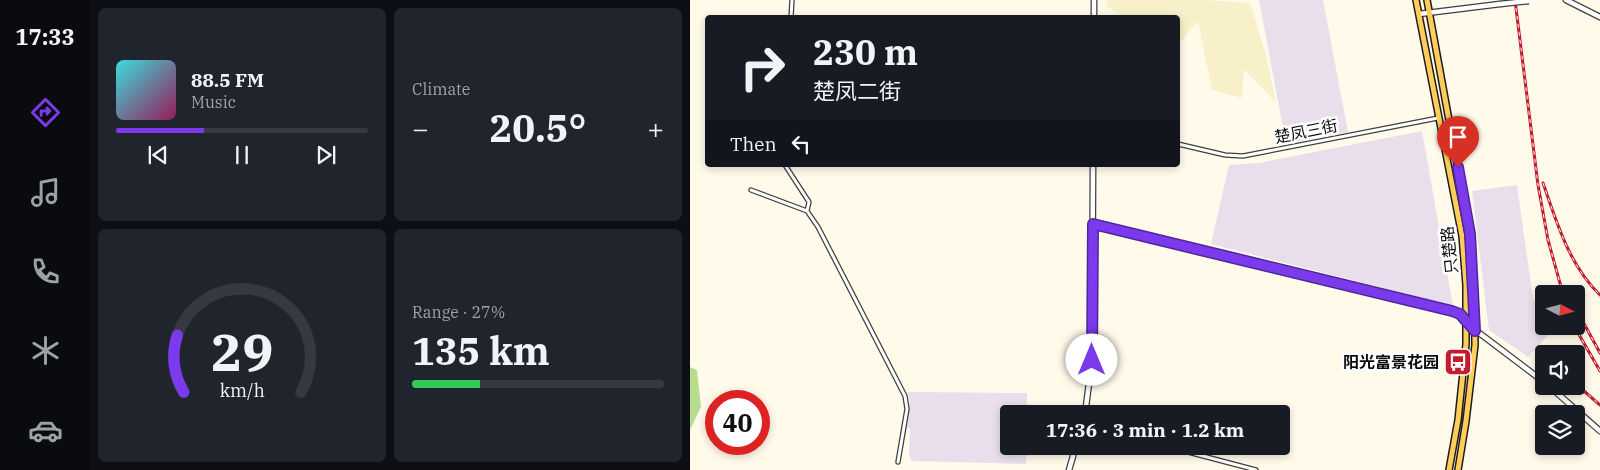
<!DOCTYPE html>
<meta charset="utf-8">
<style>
body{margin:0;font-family:"IBM Plex Serif","Noto Sans SC",serif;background:#20242c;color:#f1f3f6;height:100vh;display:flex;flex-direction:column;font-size:19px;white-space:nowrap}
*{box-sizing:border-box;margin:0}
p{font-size:16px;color:#9ea1a6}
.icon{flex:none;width:28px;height:28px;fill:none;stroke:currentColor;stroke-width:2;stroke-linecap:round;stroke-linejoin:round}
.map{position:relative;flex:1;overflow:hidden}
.details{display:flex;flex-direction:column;gap:8px;padding:8px;background:#0d0f14;width:600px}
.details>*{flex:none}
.guide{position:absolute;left:15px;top:15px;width:475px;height:152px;border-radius:5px;box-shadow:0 2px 8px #0003;background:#171b24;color:#f1f3f6;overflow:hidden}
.needle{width:32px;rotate:96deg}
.controls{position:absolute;left:845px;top:285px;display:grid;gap:10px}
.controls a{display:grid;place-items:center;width:50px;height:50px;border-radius:5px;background:#171b24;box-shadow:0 2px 8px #0003;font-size:25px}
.speed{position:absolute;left:15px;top:390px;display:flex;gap:10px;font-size:25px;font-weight:700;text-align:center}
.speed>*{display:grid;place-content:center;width:65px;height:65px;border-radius:50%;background:#171b24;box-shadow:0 2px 8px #0003;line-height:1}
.speed .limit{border:8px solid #d22;background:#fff;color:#111}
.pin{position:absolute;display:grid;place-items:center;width:42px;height:42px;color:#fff;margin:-51px -21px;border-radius:50% 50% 50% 0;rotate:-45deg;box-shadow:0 0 5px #0007}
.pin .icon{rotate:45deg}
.me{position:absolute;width:55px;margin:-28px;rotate:0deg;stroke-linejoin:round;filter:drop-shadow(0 0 4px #0008)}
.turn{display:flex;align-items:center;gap:18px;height:105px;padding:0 25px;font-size:22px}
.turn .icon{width:65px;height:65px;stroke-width:2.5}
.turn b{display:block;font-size:35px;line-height:42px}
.then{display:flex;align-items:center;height:48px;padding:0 25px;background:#0003;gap:10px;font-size:19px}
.big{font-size:38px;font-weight:700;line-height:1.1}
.details .widget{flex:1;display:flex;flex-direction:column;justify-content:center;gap:8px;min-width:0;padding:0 18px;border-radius:8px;background:#20242c}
.details .dial{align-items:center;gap:0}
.dial svg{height:130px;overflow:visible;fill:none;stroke:#363941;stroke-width:7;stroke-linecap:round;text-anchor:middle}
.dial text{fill:#f1f3f6;stroke:none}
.song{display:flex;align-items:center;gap:15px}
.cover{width:60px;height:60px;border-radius:8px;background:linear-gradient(135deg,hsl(180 70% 55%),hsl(330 70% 35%))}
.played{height:5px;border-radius:2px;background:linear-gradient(90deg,#7c3aed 35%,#363941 35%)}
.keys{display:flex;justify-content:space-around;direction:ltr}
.heat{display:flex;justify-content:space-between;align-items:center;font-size:28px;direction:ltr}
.charge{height:8px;border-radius:4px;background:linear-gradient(90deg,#34c759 27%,#363941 0)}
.details .tiles{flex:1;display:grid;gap:8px;grid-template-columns:repeat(2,1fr)}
.trip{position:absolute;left:310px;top:405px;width:290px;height:50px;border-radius:5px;background:#171b24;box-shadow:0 2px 8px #0003;font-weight:700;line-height:50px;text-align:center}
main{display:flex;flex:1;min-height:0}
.tab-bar{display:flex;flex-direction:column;width:90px;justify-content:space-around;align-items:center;background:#090b0e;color:#9ea1a6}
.tab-bar .icon{width:35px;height:35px}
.tab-bar .on{color:#7c3aed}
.tab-bar b{font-size:22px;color:#f1f3f6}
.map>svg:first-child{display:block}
.industrial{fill:#e9dfec}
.farmland{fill:#f7f0c9}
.forest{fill:#b7dd90}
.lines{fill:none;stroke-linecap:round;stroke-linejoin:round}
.minor-casing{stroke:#3f3f3f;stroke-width:5.5}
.tertiary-casing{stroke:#3f3f3f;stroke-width:7}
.primary-casing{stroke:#1d1d1d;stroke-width:8}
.minor{stroke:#fff;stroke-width:3}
.tertiary{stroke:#fff;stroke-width:4.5}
.primary{stroke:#ffce5a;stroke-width:5}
.rail-casing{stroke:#c41b2d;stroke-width:3}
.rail{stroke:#fff;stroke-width:1;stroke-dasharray:4;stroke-linecap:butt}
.tertiary-bridge-casing{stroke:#3f3f3f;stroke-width:7;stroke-linecap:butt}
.tertiary-bridge{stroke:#fff;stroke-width:4.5}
.route-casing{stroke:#51269a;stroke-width:12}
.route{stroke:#7c3aed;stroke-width:9}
.labels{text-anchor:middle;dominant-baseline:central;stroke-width:5;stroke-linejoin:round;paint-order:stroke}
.street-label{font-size:16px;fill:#0c0c0c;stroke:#fff}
.poi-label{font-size:16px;font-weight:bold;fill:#0c0c0c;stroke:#fff;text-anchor:end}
</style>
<main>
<nav class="tab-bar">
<b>17:33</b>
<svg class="icon on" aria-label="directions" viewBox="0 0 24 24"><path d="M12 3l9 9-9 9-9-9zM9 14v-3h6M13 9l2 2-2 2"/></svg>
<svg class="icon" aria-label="music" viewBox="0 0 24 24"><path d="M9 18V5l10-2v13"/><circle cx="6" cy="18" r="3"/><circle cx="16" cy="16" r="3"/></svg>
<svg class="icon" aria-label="phone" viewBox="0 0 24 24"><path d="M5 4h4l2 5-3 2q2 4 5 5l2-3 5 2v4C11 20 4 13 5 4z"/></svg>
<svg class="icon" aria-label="climate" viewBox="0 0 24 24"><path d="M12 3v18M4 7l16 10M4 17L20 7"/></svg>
<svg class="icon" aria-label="car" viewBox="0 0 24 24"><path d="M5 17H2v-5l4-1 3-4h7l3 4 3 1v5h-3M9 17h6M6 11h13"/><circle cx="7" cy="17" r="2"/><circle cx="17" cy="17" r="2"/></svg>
</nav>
<section class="details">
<div class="tiles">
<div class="widget">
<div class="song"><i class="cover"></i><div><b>88.5 FM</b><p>Music</p></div></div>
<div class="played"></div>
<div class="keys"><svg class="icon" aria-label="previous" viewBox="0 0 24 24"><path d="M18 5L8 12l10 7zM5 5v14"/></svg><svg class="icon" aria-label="pause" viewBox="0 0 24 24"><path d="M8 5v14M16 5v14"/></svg><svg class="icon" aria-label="next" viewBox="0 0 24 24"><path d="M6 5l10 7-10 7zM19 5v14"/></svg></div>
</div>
<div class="widget"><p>Climate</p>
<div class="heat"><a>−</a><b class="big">20.5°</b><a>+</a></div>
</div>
<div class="widget dial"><svg viewBox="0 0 100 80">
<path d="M14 69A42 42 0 1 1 86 69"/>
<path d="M14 69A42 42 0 0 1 10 34" stroke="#7c3aed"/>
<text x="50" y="56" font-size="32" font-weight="700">29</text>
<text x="50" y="72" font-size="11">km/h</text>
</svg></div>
<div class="widget"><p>Range · 27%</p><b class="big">135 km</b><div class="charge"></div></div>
</div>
</section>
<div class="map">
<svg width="910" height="470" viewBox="0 0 910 470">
<rect width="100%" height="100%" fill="#fffaea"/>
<path class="industrial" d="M569,0H633L658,132L596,144Z
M732,131L763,306L521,244L539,165L569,163Z
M827,185L843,299L854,315V326H857V336L838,357L799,330L782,191Z
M218,392L337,393V414H319V446H337L336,464L222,461L219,455L220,428H217L220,404Z"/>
<path class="farmland" d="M417,0H513L560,3L576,55L586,103L554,69L552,98L522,90L508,21L488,45V18L433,17L416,6Z"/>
<path class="forest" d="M0,367L7,370L11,407L0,430Z"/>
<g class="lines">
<g class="minor-casing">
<path id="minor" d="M101,18L102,0
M488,144L535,155L553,156L748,118
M95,165L119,202L117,211
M61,190L117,211L128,227L215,396L217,409L208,462
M403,224L762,311L770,314L775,322
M475,446L566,470"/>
</g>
<g class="tertiary-casing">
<path id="tertiary" d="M876,0L910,17
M729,14L810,4
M404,18V0
M776,323L854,382
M859,386L910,431
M395,414L402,360L403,165
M379,470L386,446"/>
</g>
<g class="primary-casing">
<path id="primary" d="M726,0L772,236L776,285V344L768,420L759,470
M737,0L780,235L784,285L785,345L776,421L768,470"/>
</g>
<use href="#minor" class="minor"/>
<use href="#tertiary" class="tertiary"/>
<use href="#primary" class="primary"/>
<g class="rail-casing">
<path id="rail" d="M825,0L848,185L858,240L873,294
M853,183C867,223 879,265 910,295
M886,309L910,353
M884,326L910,371
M886,384L910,405"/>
</g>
<use href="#rail" class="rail"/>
<g class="tertiary-bridge-casing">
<path id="tertiary-bridge" d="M810,4L839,1"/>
</g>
<use href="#tertiary-bridge" class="tertiary-bridge"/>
</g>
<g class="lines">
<g class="route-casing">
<path id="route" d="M402,360L403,224L762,311L770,314L785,331L780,234L768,167"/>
</g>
<use href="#route" class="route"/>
</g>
<defs>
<g id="bus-square" transform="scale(1.4375)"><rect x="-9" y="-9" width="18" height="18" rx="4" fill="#c41b2d" stroke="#fff"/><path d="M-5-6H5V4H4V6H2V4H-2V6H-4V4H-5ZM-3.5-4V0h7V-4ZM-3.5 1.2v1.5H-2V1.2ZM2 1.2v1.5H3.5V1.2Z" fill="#fff"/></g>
</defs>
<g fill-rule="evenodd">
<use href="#bus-square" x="768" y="362"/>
</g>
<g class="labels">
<g class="street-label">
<text transform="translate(616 131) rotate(-11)">楚凤三街</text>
<text transform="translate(759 250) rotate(-96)">只楚路</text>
</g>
<g class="poi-label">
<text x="749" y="362">阳光富景花园</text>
</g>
</g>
</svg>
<div class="controls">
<a><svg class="needle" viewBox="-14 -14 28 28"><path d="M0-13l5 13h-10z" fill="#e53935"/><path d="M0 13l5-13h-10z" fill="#9ea1a6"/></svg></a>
<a><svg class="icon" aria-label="sound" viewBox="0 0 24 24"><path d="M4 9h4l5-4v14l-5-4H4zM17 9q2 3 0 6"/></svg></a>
<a><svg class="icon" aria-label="layers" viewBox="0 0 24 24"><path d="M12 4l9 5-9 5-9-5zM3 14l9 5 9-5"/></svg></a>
</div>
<div class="speed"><div class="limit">40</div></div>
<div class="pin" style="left:768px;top:167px;background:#d93025"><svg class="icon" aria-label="arrive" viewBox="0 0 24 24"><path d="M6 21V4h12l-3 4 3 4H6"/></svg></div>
<svg class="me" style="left:402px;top:360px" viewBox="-20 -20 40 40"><circle r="19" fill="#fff"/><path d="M0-13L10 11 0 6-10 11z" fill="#7c3aed"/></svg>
<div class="trip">17:36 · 3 min · 1.2 km</div>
<div class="guide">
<div class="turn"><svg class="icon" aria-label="right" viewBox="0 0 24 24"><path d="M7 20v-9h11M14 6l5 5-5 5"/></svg><div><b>230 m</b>楚凤二街</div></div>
<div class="then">Then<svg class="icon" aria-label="left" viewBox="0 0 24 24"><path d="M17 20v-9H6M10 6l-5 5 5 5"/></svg></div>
</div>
</div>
</main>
